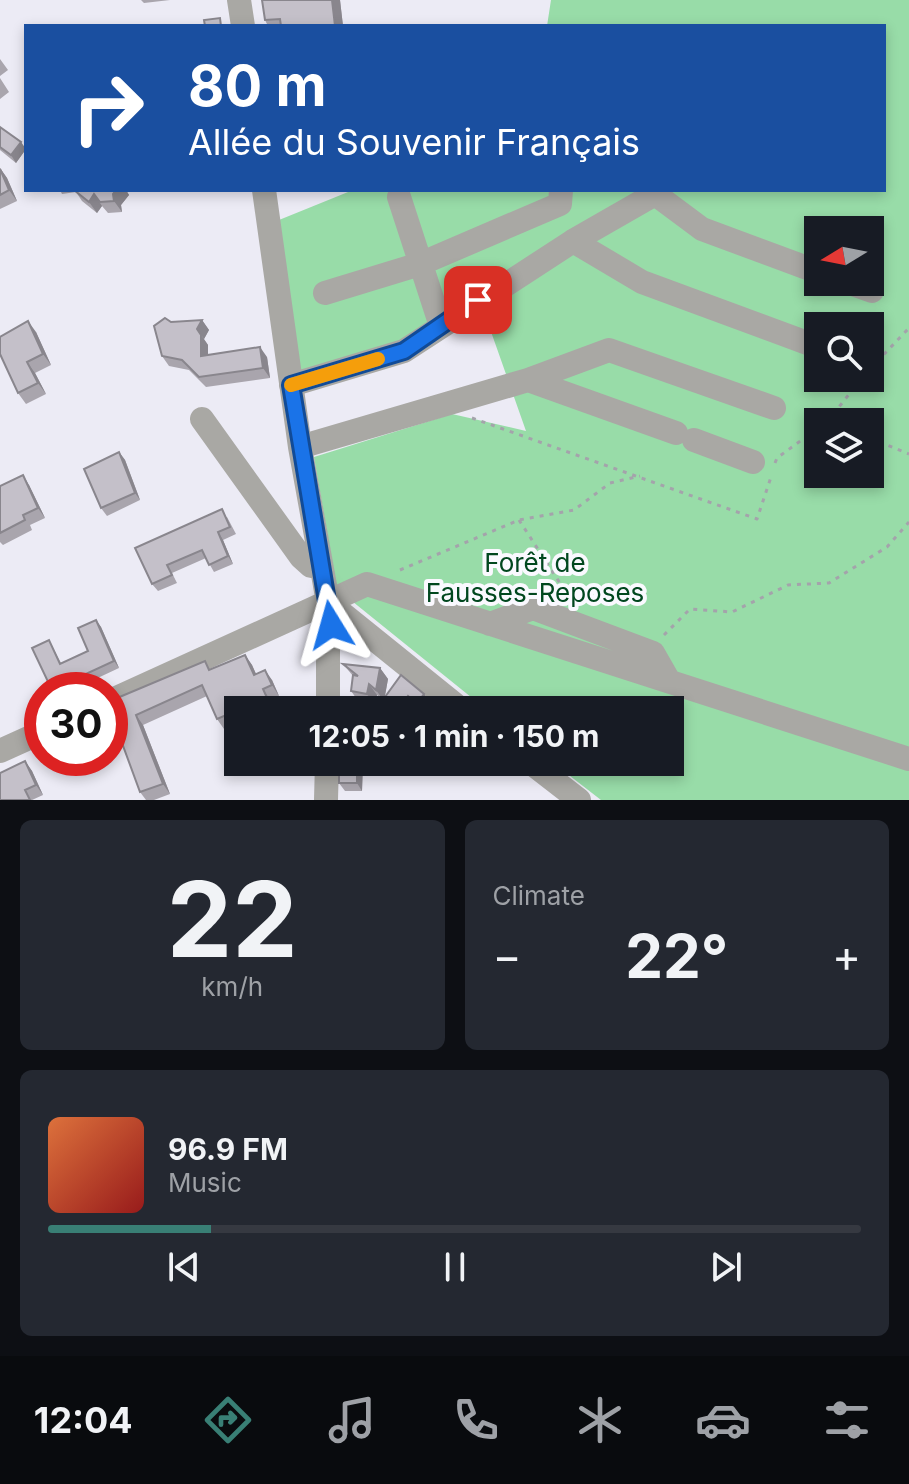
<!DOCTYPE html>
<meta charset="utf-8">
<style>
body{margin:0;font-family:Inter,sans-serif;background:#242831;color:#f1f3f6;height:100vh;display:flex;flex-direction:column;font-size:30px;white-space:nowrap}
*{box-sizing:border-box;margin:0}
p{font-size:26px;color:#9ea1a6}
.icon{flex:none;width:44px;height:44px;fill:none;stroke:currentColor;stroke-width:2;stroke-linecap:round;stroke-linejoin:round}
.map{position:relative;height:800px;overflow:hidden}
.details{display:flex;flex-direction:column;gap:20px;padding:20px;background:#0d0f14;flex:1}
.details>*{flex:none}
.guide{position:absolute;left:24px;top:24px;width:862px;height:168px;border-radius:0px;box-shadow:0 4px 12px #0003;background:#1a4fa0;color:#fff;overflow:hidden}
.needle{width:52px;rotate:260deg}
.tools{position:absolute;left:804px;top:216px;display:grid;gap:16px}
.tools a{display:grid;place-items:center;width:80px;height:80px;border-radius:0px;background:#171b24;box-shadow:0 4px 12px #0003;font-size:40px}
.speed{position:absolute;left:24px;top:672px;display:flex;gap:16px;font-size:40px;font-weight:700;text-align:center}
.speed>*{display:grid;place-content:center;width:104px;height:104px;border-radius:50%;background:#171b24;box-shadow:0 4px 12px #0003;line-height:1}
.speed .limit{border:12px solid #d22;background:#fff;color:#111}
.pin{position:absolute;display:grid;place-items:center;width:68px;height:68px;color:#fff;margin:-34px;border-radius:16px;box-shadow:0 4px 12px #0006}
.me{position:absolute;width:88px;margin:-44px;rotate:352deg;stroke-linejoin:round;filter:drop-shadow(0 0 6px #0008)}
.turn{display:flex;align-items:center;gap:28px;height:168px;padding:0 32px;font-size:36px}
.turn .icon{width:104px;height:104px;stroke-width:2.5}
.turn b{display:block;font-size:56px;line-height:68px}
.big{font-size:60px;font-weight:700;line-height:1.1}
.details .widget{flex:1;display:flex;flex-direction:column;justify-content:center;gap:12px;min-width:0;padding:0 28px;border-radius:12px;background:#242831}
.details .dial{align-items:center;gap:0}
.dial b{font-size:104px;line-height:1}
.song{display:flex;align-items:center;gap:24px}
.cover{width:96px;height:96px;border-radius:12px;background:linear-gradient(135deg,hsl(20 70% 55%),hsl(0 70% 35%))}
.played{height:8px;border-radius:4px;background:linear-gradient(90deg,#397f75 20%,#363941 20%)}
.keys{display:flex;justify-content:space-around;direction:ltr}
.heat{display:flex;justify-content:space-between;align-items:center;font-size:44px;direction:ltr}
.details .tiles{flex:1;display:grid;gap:20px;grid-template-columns:1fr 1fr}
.widget:last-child{grid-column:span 2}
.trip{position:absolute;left:224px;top:696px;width:460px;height:80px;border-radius:0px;background:#171b24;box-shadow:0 4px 12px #0003;font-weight:700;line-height:80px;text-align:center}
.tabs{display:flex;height:128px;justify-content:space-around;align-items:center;background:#090b0e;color:#9ea1a6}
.tabs .icon{width:56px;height:56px}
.tabs .current{color:#397f75}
.tabs b{font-size:36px;color:#f1f3f6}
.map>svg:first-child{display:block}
.green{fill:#98dca8;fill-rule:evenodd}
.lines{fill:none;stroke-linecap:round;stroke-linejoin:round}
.path{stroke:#a4a3ab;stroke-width:3;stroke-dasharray:4 6;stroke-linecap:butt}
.minor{stroke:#a9a8a4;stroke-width:24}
.wall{fill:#a9a5ad}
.shaded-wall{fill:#89868d}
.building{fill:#c4c0c9;stroke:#89868d;stroke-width:2}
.route-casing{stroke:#114b97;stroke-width:20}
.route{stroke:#1a73e8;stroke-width:14}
.slow{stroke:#f59e0b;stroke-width:14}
.labels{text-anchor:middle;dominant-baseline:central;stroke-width:8;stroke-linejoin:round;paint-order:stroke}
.park-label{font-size:26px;fill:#01471f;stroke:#faf9ff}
</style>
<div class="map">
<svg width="909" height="800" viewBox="0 0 909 800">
<rect width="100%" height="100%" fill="#ecebf5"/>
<path class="green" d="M551,0H909V800H601L552,762H670V710H487L337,589L314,457L452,414L526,431L477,292L401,346L299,375L279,220L353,190H884V26H547ZM818,230H870V282H818ZM818,326H870V378H818ZM818,422H870V474H818Z"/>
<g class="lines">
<path class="path" d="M870,369L909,328
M472,418L757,519L772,474
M827,422L862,378
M870,438L909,454
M775,463L777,458L818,428
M519,520L569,597
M400,570L519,520L574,510L610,483L640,476
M664,635L690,609L732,612L788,585L829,583L887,547L909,522"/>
<path class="minor" d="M239,0L243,26
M264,190L300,447L328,602V710
M399,197L441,326
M573,241L642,282L818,347
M847,282L872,291
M325,293L420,264L560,204L561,190
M528,380L609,350L774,408
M291,385L404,351L573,241L655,194L702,229L818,272
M202,419L301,557L311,566L321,565
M694,440L753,462
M300,447L528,380L676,433
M328,602L462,710
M490,624L533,608L653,653L669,681
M110,701L367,584L909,759
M0,751L42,732
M530,762L579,800
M326,800L327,762"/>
</g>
<path class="wall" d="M137,0H170L144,3L141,0Z
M262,0H340L343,26H268L265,20Z
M0,59L8,70L0,76Z
M0,78L9,92L0,99Z
M0,127L26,149L16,163L0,150Z
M0,168L7,178L17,201L0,209Z
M60,190H126L129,195L121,205L122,212L108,213L102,206L97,213L82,201L76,192L62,194Z
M202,320L209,330L204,339L208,345V355L267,357L270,378L206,387L189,370L169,366L162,356L171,322Z
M36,332L51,365L35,373L46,394L26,404L18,393Z
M119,452L125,460L140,500L107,516L101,508Z
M29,485L45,518L30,525L32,530L3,545L0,542V486Z
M227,517L236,534L223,540L233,564L214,572L206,558L172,573L177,583L158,591L152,584L135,548Z
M96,620L101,627L119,668L72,690H53L50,686L49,640L61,663L88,651Z
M245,655L252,665L256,674L272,680L279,696L270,700L275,710H238L237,724L224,729L217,719L207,696L143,725L170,794L154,800H146L140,792L119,735L110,739V701L205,661L210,669Z
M343,664L380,668L388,679L384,701L377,695L375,705L359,702L351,691L353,676Z
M424,694L432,705L428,710H419L416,707L414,710H395L385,697Z
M25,761L32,771L43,795L32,800H0Z
M363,762L362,791H345L339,783Z"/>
<path class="shaded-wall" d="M332,0H340L343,26H335Z
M21,142L26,149L16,163L11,155Z
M0,168L7,178L17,201L9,190Z
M116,190H126L129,195L121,205L122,212L114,201L113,194Z
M94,194L102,206L97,213L89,202Z
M202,320L209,330L204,339L197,329Z
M28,321L36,332L51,365L43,354Z
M201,335L208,345V366L201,356Z
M260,347L267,357L270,378L263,368Z
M27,362L35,373L46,394L38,383Z
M119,452L125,460L140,500L135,493Z
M23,475L29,485L45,518L38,508Z
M218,532L223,540L233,564L228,556Z
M96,620L101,627L119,668L114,661Z
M245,655L252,665L261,685L254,675Z
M380,668L388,679L384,701L376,690Z
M265,670L272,680L279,696L272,685Z
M369,684L377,695L375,705L367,694Z
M263,689L270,700L275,710L272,709Z
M424,694L432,705L428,710H422L417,703Z
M408,696L416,707L414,710H400L399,708Z
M136,715L143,725L170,794L163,784Z
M25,761L32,771L43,795L36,785Z
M357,762H363L362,791L357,783Z"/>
<path class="building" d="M262,0H332L335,26H281L280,19L265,20Z
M220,18L221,26H205L204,20Z
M0,127L21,142L11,155L0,147Z
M0,169L9,190L0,195Z
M74,190H116L113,194L114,201L100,202L94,194L89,202Z
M165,318L171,322L202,320L197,329L201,335V356L260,347L263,368L199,377L182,360L162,356L154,326Z
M28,321L43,354L27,362L38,383L18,393L0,354V337Z
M119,452L135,493L101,508L84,469Z
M23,475L38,508L23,515L25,520L0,533V486Z
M222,509L230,527L218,532L228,556L209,565L202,550L167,565L172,575L152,584L135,548Z
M96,620L114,661L60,686L58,682L50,686L32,648L49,640L60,664L88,651L78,628Z
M245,655L254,675L265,670L272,685L263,689L272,709L238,710V727L231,713L217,719L202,685L136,715L163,784L140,792L115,724L110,726V701L205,661L209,670Z
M343,664L380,668L376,690L369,684L367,694L351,691L353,675L358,676Z
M401,675L424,694L417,703L408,696L399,708L385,697Z
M25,761L36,785L25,790L30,800H0V773Z
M339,762H357V783H339Z"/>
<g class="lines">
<g class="route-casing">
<path id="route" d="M331,625L291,385L404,351L478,300"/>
</g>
<use href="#route" class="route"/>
<path class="slow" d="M291,385L378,359"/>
</g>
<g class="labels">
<g class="park-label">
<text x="535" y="562">Forêt de<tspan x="535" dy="30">Fausses-Reposes</tspan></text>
</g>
</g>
</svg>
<div class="tools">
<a><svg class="needle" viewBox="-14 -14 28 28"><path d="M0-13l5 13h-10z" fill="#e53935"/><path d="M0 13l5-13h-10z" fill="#9ea1a6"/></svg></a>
<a><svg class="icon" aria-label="search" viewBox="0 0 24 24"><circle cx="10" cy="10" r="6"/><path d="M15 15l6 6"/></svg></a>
<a><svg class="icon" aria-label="layers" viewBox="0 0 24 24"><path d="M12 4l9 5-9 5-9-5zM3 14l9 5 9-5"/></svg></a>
</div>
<div class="speed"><div class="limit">30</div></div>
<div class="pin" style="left:478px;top:300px;background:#d93025"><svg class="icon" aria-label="arrive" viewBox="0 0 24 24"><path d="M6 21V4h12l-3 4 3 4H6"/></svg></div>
<svg class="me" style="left:331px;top:625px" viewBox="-20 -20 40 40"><path d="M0-17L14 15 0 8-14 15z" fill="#1a73e8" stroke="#fff" stroke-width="4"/></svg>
<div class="trip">12:05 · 1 min · 150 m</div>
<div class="guide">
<div class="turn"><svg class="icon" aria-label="right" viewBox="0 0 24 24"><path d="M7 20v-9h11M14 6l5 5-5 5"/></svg><div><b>80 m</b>Allée du Souvenir Français</div></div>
</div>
</div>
<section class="details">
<div class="tiles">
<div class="widget dial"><b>22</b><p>km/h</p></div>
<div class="widget"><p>Climate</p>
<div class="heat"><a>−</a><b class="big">22°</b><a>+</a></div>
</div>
<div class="widget">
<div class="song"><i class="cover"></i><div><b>96.9 FM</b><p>Music</p></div></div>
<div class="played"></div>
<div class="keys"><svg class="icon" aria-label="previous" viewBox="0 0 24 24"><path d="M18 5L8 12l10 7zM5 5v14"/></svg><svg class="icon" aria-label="pause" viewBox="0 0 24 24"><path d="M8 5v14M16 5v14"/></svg><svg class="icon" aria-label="next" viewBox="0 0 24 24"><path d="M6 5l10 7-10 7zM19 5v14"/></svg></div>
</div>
</div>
</section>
<nav class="tabs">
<b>12:04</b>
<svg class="icon current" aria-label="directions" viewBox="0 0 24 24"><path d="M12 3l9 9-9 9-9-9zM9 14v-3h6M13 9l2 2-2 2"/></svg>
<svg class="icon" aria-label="music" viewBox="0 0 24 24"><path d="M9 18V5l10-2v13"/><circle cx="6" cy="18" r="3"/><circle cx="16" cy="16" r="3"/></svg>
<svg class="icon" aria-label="phone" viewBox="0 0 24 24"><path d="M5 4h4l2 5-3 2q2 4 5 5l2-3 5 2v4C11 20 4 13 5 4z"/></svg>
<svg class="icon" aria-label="climate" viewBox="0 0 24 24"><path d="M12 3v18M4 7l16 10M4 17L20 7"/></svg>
<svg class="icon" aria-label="car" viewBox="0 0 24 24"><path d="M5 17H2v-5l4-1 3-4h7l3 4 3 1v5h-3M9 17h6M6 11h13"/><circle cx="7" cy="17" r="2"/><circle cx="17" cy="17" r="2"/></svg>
<svg class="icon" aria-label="filters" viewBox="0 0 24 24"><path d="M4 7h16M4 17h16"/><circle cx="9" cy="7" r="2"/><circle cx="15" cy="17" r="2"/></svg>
</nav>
